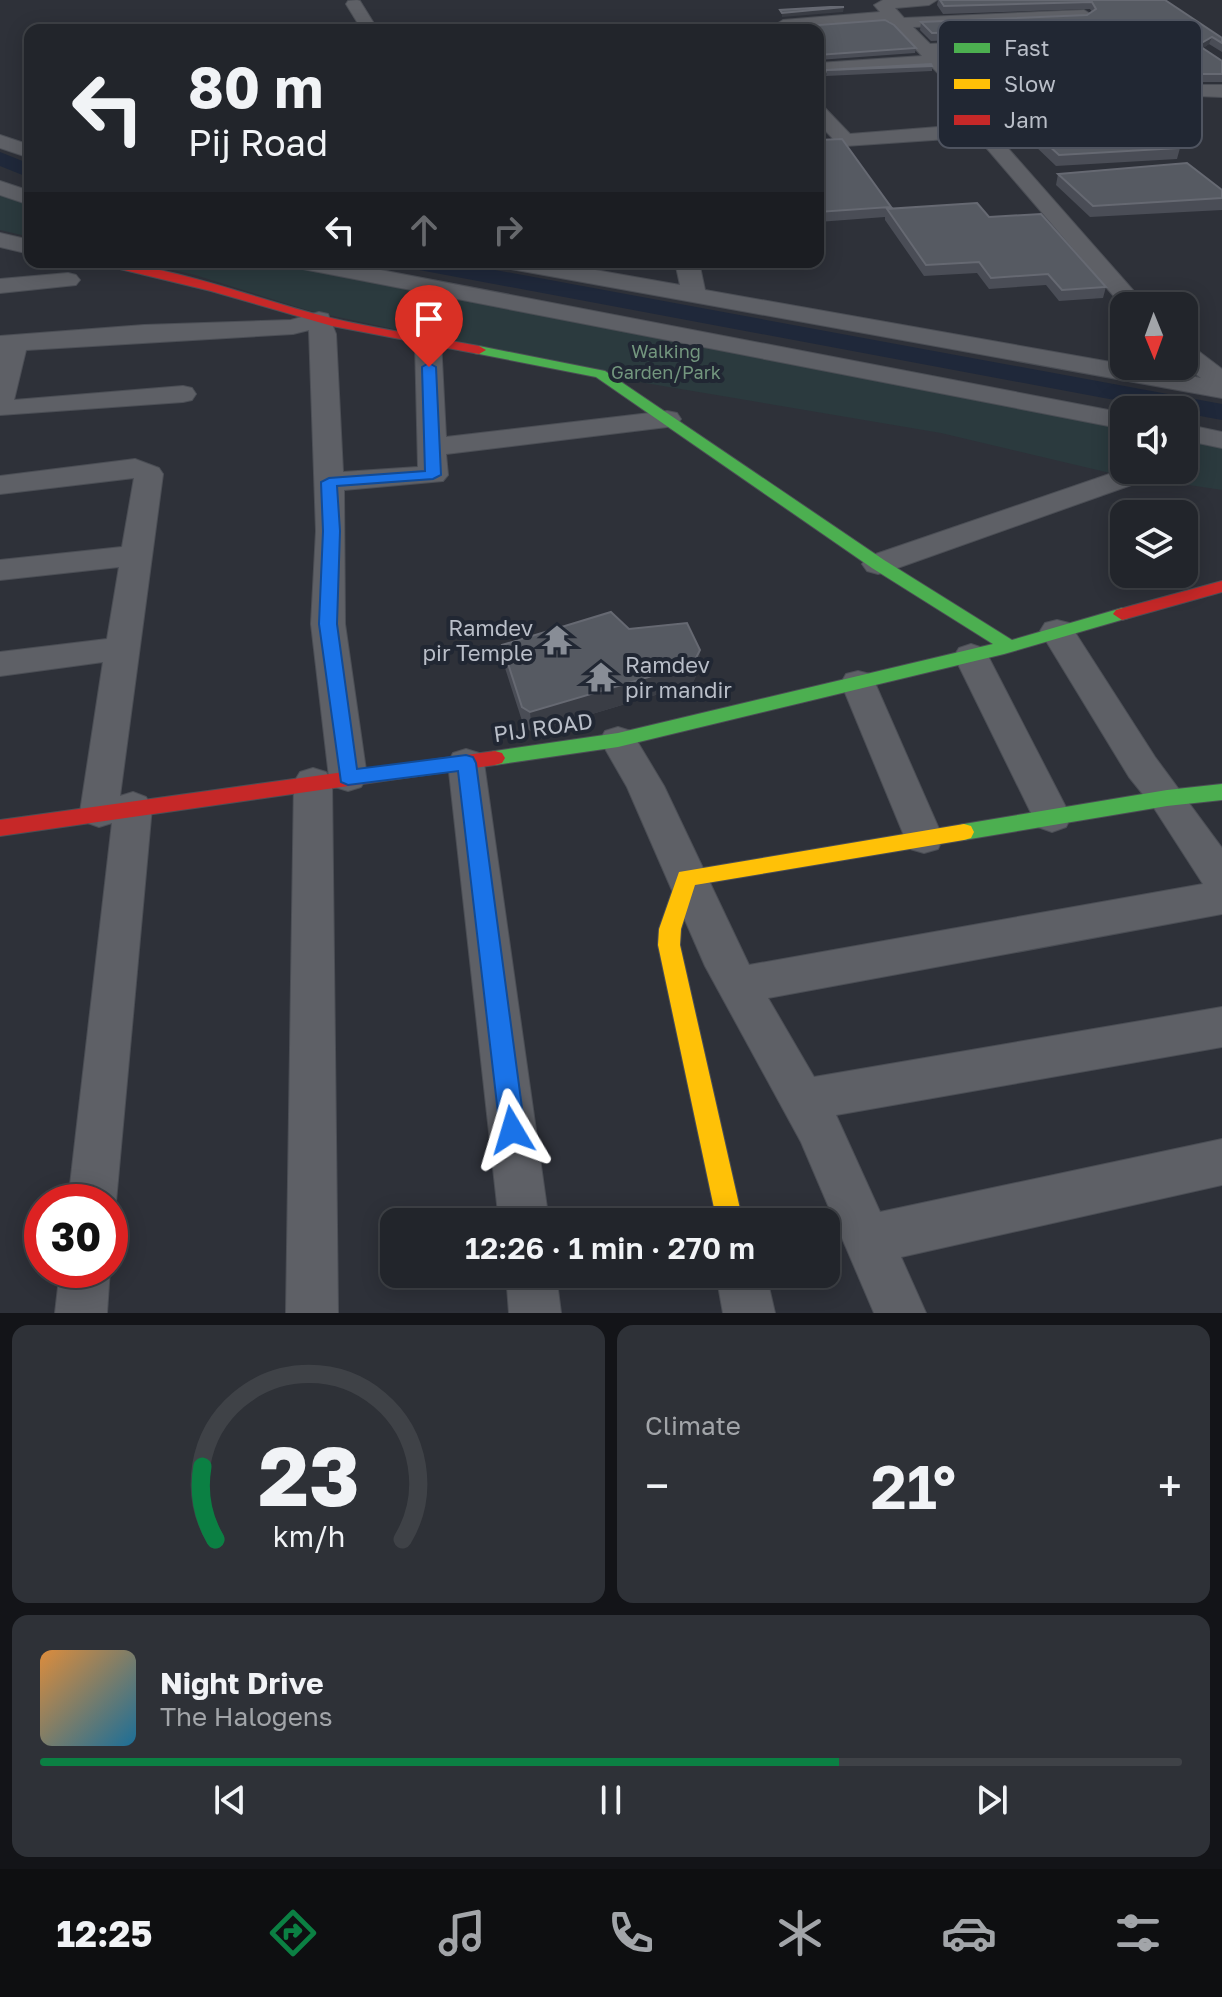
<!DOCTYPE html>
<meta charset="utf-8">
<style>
body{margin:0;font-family:"Golos Text",sans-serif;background:#2e3137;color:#f1f3f6;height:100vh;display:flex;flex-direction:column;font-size:30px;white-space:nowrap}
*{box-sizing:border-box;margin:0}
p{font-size:26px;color:#a2a5a9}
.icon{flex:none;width:44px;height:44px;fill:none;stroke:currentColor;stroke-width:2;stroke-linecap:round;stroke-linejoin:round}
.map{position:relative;height:1313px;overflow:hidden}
.sheet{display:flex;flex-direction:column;gap:12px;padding:12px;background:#131418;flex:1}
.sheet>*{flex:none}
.hud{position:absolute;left:24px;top:24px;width:800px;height:244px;border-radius:16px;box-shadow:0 4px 20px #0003,0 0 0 2px #3f4247;background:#22252b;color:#f1f3f6;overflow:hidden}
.needle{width:52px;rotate:179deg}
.buttons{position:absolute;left:1110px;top:292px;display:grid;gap:16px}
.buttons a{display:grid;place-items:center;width:88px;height:88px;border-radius:16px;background:#22252b;box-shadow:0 4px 20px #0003,0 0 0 2px #3f4247;font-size:40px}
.speed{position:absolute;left:24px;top:1184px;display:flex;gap:16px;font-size:40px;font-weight:700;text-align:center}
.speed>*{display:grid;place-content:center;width:104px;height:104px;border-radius:50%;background:#22252b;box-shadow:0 4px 20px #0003,0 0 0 2px #3f4247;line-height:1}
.speed .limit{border:12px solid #d22;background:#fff;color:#111}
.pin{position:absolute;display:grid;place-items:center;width:68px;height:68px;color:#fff;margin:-82px -34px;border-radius:50% 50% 50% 0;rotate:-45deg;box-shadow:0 0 8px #0007}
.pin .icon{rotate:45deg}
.me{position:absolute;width:88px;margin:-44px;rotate:353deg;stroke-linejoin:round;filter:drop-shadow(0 0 6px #0008)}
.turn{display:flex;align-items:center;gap:28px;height:168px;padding:0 32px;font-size:36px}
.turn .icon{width:104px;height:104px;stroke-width:2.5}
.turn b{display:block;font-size:56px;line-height:68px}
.lanes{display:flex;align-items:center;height:76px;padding:0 32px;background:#0003;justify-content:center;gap:40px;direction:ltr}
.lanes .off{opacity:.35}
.big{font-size:60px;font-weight:600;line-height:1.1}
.sheet .tile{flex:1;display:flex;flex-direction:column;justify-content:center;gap:12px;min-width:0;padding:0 28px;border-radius:16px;background:#2e3137}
.sheet .dial{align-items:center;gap:0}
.dial svg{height:208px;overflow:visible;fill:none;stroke:#3f4247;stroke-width:7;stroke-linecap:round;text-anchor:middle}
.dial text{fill:#f1f3f6;stroke:none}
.song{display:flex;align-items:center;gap:24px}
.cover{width:96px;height:96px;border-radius:12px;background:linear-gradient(135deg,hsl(30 70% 55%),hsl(200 70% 35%))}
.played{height:8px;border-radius:4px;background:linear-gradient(90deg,#0b8043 70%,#3f4247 70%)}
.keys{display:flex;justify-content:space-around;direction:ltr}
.heat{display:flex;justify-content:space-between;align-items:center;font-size:44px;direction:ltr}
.sheet .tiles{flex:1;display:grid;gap:12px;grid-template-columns:1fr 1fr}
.tile:last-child{grid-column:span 2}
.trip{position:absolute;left:380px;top:1208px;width:460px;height:80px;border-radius:16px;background:#22252b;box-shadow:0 4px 20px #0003,0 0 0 2px #3f4247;font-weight:600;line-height:80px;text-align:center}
.menu{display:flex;height:128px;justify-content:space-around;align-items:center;background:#0e0f11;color:#a2a5a9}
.menu .icon{width:56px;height:56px}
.menu .active{color:#0b8043}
.menu b{font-size:36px;color:#f1f3f6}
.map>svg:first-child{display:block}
.green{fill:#2b3a3e}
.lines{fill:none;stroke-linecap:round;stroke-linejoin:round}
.canal{fill:#1f283a;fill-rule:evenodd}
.street-casing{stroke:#4b4e55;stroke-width:2}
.fast-casing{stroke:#4b4e55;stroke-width:2}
.slow-casing{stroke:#4b4e55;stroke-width:2}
.jam-casing{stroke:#4b4e55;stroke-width:2}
.street{fill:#5e6066;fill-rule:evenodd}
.fast{fill:#4caf50;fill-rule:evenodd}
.slow{fill:#ffc107;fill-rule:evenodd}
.jam{fill:#c62828;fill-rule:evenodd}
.wall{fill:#4a4d56}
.shaded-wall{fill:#3a3d45}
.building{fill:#565a62;stroke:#666972;stroke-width:2}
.route{fill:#1a73e8;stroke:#114b97;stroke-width:2}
.labels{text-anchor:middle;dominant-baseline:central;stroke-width:8;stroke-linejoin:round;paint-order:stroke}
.far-park-label{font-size:18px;fill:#73967e;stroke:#212733}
.poi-label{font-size:22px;fill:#b9bec8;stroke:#212733;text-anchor:end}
.street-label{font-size:22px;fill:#b9bec8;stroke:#212733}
.key{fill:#212733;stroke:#4f5460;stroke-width:2}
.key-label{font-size:22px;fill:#b9bec8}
</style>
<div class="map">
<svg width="1222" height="1313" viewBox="0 0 1222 1313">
<rect width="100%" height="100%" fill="#2e3139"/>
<path class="green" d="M0,190L30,202V237L0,230Z
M139,262H275L713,344L1124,428V470H1184V440L1222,447V490L1110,473L941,433L645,383L310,311L195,275Z"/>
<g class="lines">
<path class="canal" d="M0,152L30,164V178L0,166Z
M402,262H452L1222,404V420L1184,413V410H1168L414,269L406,267Z"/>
<g class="street-casing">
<path id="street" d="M357,0L360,1L378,30H362L346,4L348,1Z
M883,0H937L929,5L895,8L904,18L1084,10L1092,15L1084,20L913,27L930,44L1048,38L1051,42L1042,47L940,54L1020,135L1023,139L1013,145L1006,143L931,66L818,73V63L922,56L889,21L783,30L775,25L783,20L880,12L874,5Z
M723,23L733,30H716L717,24Z
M1138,51L1144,52L1185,85H1222V97L1173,95L1132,60L1129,56Z
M1101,52L1107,53L1146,87L1148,91L1146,95L1060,101L1058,97L1067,91L1123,87L1092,57Z
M818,106L825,108L850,134L976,124L991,129L1147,306L1124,308L977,137L845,146L838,144L818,123Z
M0,135L30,145V158L0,148Z
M0,181L30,191V205L0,195Z
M0,233L30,240V254L0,247Z
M291,262H339L1124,413V429L303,269L295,267Z
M499,262H550L680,285L675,262H699L705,290L1201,378L1184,365V344L1193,347L1222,369V398L511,269L503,267Z
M68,273L76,275L80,280L76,285L0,293V279Z
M319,312L328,314L336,334L343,472L418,467L415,341L419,336H437L441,341L446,437L667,411L677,413L681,419L677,425L667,427L446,454L448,475L443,481L344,490L345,624L367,777L361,787L348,791L335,787L329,777L311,624L316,531L309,330L293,334L26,350L14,400L183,386L192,388L196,394L192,400L183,402L0,415V336L144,325L291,320Z
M1184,424L1222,432V448L1184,440Z
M135,459L159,468L163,474L120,796L133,792L146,797L152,807L116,1202L110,1217V1202H68L112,823L99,827L85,822L80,812L103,662L0,676V652L107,639L119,567L0,580V560L122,547L134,478L0,494V476Z
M1124,469L1137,471L1142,477L1137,483L889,571L878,574L867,571L862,564L867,557Z
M1057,620L1069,623L1155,757L1222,848V914L768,998L814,1077L1222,1007V1047L836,1115L880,1212L1222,1139V1185L901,1257L926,1313H874L801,1142L705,966L627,787L600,740L605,731L618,727L631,731L664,786L749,965L1203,884L1154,808L1129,777L1040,631L1045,623Z
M971,644L983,648L988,656L1071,817L1066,827L1052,832L1038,827L1033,817L954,656L959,648Z
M858,671L870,674L875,683L943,838L938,849L924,853L910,849L905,838L841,683L846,674Z
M466,749L479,753L484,763L549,1222H499L448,763L453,753Z
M313,768L326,772L332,782L338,1313H286L294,782L300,772Z
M60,1270L110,1269L107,1313H55Z
M506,1274H556L561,1313H509Z
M716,1274H766L775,1313H723Z"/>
</g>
<g class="fast-casing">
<path id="fast" d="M479,346L605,371L884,560L1012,640L1122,608L1131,614L1128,618L1004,654L618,747L495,765L488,763L485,758L488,753L495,751L618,733L993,644L872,568L596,377L474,353V347Z
M1222,784V800L1167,806L964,840L957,838L954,832L957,826L964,824L1167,790Z"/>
</g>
<g class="slow-casing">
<path id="slow" d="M964,824L971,826L974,832L971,838L964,840L695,885L681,929L680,945L743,1222H717L658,945L659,929L679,872Z"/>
</g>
<g class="jam-casing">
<path id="jam" d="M91,262C169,262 258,301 335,319C382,330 431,337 479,346L486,350L479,354L332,326L211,291Z
M1222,581V592L1122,620L1113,614L1116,610Z
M495,751L502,753L505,758L502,763L495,765L0,836V820Z"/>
</g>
<use href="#street" class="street"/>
<use href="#fast" class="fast"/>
<use href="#slow" class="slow"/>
<use href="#jam" class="jam"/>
</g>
<path class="wall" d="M938,0H1165L1222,38V52L1209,44L1203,48L1222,61V82H1186L1146,50L1137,48L1131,51L1132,54L1172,88L1170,97L1142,99L1144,91L1149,88L1109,51L1102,49L1093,53L1118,77L1116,85L984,95L947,57L948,49L1044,42L1051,38L1050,36L931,41L920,30L921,22L1087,15L1092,12L1090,9L943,14L937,5Z
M885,20L894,25L916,48L915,53L818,60V30H792V27Z
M932,66V71L826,76L827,71Z
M1003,100L1128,120L1018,129L1001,111Z
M1035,133L1180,148L1177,159L1056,166L1033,144Z
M818,140L891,207V209L989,217L1106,287L1103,298L1059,301L1046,285L989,289L977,273L924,276L885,220V217L818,222Z
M1058,174L1222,190V210L1090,217L1056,185Z
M629,629L699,670L692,684L532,732L524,727L504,665L502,645Z"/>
<path class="shaded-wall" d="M844,7L843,12L782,17V13Z
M1212,37L1209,44L1196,53L1198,45Z
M1103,41L1102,49L1091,54L1092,47Z
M1139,41L1137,48L1128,53L1130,46Z
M1131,109L1128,120L1018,129L1020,118Z
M700,650L699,670L692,684L532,732L530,712Z"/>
<path class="building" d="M940,0H1165L1222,38V43L1212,37L1198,45L1222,61V74H1188L1148,42L1139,41L1130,46L1132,54L1172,88L1144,91L1152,85V81L1111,43L1103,41L1092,47V51L1118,77L986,87L948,49L1044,42L1056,35L1052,29L932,33L921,22L1087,15L1096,9L1092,2L944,6Z
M830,7H844L782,13L780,10Z
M885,20L894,25L916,48L818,55V30H794L792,27Z
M931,64L932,66L826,70Z
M1147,122L1180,148L1059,155L1035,133L1138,126Z
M842,139L891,207L818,212V140Z
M1187,163L1222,190V198L1093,206L1058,174Z
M977,203L989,217L1041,214L1106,287L1062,290L1048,274L991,278L979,262L926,265L887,209Z
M611,612L629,629L687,623L700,650L693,664L530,712L522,707L502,645Z"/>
<path class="route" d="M429,363L436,367L441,475L433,479L337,486L340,531L337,624L357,769L466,755L473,757L476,763L525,1130L521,1139L512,1142L504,1139L500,1130L458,771L348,785L341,782L319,624L323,531L321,482L329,478L425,471L422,367Z"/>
<defs>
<g id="temple-bare" transform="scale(2.4)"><path d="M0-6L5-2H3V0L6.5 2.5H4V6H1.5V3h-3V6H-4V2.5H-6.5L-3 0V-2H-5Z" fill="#888d96" stroke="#212733" stroke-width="2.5" paint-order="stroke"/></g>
</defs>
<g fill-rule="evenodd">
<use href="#temple-bare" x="557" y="640"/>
<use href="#temple-bare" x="601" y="677"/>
</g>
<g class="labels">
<g class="far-park-label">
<text x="666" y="351">Walking<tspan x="666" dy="21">Garden/Park</tspan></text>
</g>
<g class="poi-label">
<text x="533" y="627">Ramdev<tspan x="533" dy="25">pir Temple</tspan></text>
<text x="625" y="664" text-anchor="start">Ramdev<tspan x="625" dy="25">pir mandir</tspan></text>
</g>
<g class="street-label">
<text transform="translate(543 727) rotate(-8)">PIJ ROAD</text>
</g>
</g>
<rect x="938" y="20" width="264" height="128" rx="12" class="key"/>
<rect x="954" y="43" width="36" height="10" fill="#4caf50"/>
<rect x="954" y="79" width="36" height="10" fill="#ffc107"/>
<rect x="954" y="115" width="36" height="10" fill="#c62828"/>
<g class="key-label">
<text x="1004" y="56">Fast</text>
<text x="1004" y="92">Slow</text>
<text x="1004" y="128">Jam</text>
</g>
</svg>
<div class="buttons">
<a><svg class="needle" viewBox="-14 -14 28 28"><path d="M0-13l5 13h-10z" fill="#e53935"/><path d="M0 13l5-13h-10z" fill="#a2a5a9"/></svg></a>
<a><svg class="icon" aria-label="sound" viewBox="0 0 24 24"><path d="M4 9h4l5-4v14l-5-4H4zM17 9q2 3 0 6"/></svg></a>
<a><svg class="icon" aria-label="layers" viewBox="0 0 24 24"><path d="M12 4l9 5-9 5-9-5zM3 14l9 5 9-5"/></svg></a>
</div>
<div class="speed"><div class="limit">30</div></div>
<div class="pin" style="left:429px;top:367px;background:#d93025"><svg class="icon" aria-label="arrive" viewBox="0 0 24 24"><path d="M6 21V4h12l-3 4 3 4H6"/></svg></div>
<svg class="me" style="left:512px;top:1130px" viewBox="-20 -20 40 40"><path d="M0-17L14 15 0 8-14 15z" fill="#1a73e8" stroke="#fff" stroke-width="4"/></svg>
<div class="trip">12:26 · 1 min · 270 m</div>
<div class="hud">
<div class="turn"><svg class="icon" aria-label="left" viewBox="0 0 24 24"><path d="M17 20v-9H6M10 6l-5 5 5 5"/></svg><div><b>80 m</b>Pij Road</div></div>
<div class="lanes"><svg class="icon" aria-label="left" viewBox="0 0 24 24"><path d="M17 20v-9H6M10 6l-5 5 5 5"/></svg><svg class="icon off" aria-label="ahead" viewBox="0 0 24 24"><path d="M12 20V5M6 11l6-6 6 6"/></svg><svg class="icon off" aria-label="right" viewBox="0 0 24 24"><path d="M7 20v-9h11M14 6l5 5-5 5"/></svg></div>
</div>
</div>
<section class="sheet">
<div class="tiles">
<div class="tile dial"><svg viewBox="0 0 100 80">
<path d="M14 69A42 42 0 1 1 86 69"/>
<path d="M14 69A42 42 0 0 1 9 41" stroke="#0b8043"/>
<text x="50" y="56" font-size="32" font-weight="700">23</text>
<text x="50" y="72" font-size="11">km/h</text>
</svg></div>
<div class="tile"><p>Climate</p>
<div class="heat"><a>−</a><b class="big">21°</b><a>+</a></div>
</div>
<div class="tile">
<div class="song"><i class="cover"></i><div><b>Night Drive</b><p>The Halogens</p></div></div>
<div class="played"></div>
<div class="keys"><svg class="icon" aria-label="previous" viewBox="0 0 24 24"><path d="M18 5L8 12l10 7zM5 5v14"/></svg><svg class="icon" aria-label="pause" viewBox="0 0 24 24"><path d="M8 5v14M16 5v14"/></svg><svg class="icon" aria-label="next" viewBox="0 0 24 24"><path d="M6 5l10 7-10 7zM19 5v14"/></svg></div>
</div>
</div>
</section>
<nav class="menu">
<b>12:25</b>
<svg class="icon active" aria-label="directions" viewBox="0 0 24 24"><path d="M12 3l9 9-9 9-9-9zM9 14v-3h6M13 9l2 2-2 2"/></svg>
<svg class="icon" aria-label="music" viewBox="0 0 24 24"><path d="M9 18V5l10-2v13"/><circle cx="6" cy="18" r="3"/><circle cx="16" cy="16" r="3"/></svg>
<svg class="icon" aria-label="phone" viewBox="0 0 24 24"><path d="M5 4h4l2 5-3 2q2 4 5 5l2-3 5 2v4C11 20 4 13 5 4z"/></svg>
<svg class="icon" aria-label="climate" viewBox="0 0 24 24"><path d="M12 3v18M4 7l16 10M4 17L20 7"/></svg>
<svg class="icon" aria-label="car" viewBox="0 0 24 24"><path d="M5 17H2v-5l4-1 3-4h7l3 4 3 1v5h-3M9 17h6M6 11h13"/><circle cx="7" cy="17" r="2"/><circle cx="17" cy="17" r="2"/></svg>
<svg class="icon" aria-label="filters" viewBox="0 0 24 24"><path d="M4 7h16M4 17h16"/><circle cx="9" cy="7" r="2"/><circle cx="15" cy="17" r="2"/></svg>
</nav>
